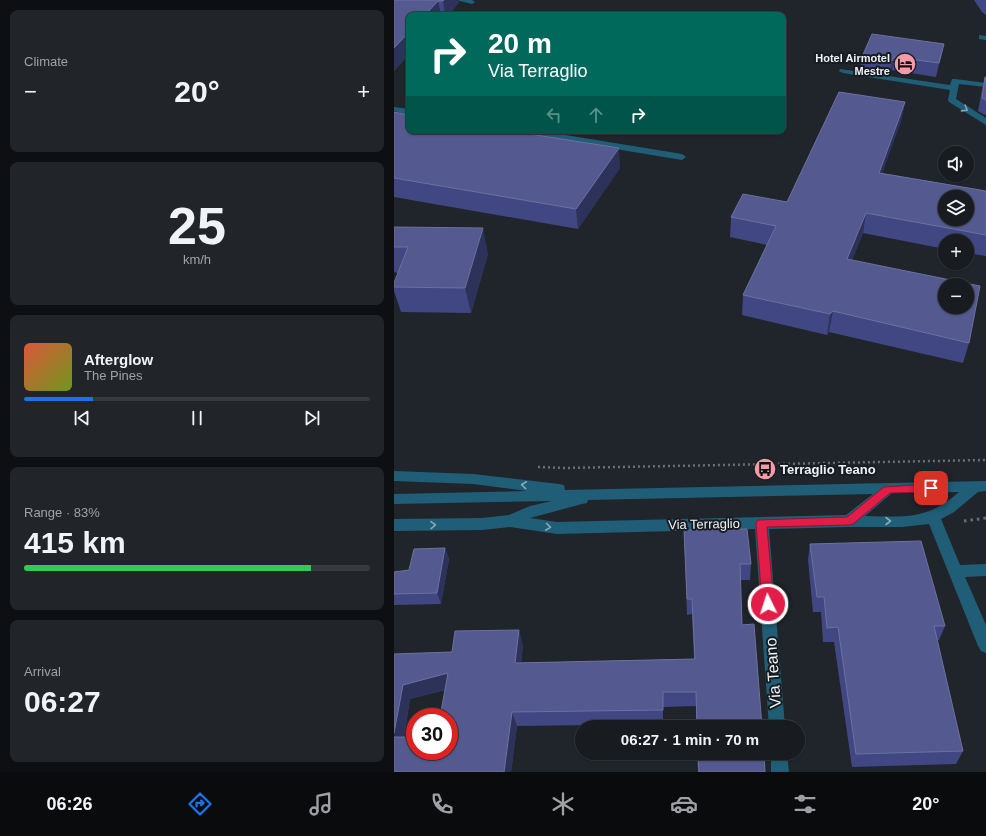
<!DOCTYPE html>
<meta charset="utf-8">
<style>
body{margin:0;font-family:Helvetica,sans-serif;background:#212529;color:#f1f3f6;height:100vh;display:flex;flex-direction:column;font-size:15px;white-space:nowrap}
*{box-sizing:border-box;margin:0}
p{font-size:13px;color:#9fa1a5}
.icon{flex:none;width:22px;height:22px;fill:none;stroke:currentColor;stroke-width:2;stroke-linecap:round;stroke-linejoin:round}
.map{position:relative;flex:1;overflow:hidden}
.side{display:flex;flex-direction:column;gap:10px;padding:10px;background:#0d0f12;width:394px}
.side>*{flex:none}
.hud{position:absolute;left:12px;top:12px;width:380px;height:122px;border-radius:8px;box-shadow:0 1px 3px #0004,0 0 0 1px #363a3e;background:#00695c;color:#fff;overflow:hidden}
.tools{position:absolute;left:544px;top:146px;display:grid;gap:8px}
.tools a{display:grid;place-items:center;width:36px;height:36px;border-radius:50%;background:#181c20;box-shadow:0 1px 3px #0004,0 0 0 1px #363a3e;font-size:20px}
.speed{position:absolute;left:12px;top:708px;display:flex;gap:8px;font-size:20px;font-weight:700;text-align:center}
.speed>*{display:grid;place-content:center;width:52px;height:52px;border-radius:50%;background:#181c20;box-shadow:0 1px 3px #0004,0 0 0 1px #363a3e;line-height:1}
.speed .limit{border:6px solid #d22;background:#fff;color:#111}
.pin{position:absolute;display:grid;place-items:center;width:34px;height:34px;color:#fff;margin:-17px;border-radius:8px;box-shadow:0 2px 6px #0006}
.me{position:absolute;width:44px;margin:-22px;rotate:356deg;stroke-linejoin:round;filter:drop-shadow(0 0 3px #0008)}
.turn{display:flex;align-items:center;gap:14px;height:84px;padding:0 16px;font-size:18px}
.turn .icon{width:52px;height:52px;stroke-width:2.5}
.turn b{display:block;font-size:28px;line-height:34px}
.lanes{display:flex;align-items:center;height:38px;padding:0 16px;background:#0003;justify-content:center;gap:20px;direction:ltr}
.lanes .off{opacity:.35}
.big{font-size:30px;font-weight:600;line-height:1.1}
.side .tile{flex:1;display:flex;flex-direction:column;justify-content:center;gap:6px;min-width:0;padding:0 14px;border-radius:8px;background:#212529}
.side .dial{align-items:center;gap:0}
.dial b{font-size:52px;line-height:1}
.song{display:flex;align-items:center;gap:12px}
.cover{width:48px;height:48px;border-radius:6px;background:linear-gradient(135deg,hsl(10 70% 55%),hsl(80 70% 35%))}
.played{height:4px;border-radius:2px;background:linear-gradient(90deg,#1a73e8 20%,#363a3e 20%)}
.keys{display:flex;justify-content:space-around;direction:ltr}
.heat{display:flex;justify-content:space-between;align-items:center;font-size:22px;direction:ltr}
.charge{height:6px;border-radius:3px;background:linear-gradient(90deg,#34c759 83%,#363a3e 0)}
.trip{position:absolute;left:181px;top:720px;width:230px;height:40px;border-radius:20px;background:#181c20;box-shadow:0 1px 3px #0004,0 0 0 1px #363a3e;font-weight:600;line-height:40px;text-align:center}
.tabs{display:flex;height:64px;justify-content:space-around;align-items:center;background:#0a0b0d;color:#9fa1a5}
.tabs .icon{width:28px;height:28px}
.tabs .active{color:#1a73e8}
.tabs b{font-size:18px;color:#f1f3f6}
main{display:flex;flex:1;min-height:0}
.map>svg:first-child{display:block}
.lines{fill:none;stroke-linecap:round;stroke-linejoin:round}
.path-far1{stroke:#6a6f74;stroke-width:2.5;stroke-dasharray:2 3;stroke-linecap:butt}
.path{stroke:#6a6f74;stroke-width:3;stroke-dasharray:2.5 4;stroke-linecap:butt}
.minor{fill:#205e78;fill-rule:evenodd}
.wall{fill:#414783;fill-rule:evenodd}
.shaded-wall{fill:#2c325a}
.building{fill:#54598f;stroke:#6c719f;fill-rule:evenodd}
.oneway{stroke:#87a8b6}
.route{fill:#e11d48;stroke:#92132f}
.labels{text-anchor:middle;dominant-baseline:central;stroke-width:4;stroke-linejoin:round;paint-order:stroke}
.far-poi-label{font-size:11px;font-weight:bold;fill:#eef1f5;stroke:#171c21;text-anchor:end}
.poi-label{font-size:13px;font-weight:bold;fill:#eef1f5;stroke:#171c21;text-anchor:start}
.street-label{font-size:13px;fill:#eef1f5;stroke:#171c21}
.near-street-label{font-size:16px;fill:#eef1f5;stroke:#171c21}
</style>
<main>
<section class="side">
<div class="tile"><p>Climate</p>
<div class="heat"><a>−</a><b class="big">20°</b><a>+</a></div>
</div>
<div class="tile dial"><b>25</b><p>km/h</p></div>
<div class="tile">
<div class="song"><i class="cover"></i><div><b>Afterglow</b><p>The Pines</p></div></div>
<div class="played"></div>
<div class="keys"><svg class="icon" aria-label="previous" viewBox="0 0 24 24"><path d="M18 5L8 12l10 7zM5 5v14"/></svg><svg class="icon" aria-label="pause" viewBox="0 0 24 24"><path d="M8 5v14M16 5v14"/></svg><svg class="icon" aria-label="next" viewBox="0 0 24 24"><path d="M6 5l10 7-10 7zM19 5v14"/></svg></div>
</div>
<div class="tile"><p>Range · 83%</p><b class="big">415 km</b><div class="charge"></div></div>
<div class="tile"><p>Arrival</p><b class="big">06:27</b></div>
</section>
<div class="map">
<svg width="592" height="772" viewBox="0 0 592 772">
<rect width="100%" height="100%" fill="#20252b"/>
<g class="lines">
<path class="path-far1" d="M144,467L171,468L592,460"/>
<path class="path" d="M570,521L592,518"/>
<path class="minor" d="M62,0H78L81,2L78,4Z
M585,35L592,36V40L585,39Z
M446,69L556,85L558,79H561L592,83V87L565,84L562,99L592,118V125L555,102L554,100L556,90L449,73L445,71Z
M0,107L15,109V115L0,111Z
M127,131H147L288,154L292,157L288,160L131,134Z
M0,471L79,474L165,484L170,485L171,490L592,481V491L584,492L560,512L547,519L566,565L592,564V576L571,577L592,625V653L587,651L584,646L535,524L508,527H455L375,529L391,727H375L361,529L163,534L116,527L88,530L0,531V519L88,518L115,515L136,506L158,501L0,504V494L133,491L79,484L0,481ZM565,492C533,520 512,517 471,516L498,493ZM479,494L452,515L163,522L136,518L188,504L193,503L194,500Z
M377,753H393L395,772H377Z"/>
</g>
<path class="wall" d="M0,0H65V2L55,15H15V54L0,71Z
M580,0H592V15L588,12Z
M550,44L542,77L498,70L496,75L466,70L468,57Z
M591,77H592V115L589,114L584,111L588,90Z
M511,102L507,121L488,173L592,191V256L573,253V241H551V249L469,233L458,260L575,343L569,363L435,332L433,335L348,315L349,295L373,245L336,237L337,217L393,202Z
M0,112L226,168L184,229L0,197Z
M0,227L94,254L77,313L7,312L0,291V283L4,273L0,272Z
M290,530L357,564L356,580H346L348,625L368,727H302V706L269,707V724L123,726L117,772H0V654L58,652L129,645L127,663L300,659L298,614L293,615ZM51,690L55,751L10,737L16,699Z
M416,544L551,626L545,640H543L569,751L562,764L458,767L440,642H429L427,612H419L414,560Z
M51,548L55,559L47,604L0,605V572L15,570Z
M303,753H370L371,772H304Z"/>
<path class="shaded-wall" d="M50,0H65V2L55,15H51L49,1Z
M44,1L47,15H31Z
M15,32V54L0,71V48Z
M550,44L547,58L542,77L545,63Z
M500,57L498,70L496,75L498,61Z
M511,102L507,121L481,192L485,173Z
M225,148L226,168L184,229L182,209Z
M472,213L469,233L450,280L453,259Z
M89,228L94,254L77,313L71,288Z
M439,311L435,332L433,335L436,314Z
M51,548L55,559L47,604L43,593Z
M125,630L129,645L125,678L121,663Z
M54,673L61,687L16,699L7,751L0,739V733L9,685Z
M118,712L123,726L117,772H110Z"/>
<path class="building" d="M0,0H50L49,1H44L31,15H15V32L0,48Z
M478,34L550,44L545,63L500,57L498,61L468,57Z
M591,77H592V100L588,98Z
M445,92L511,102L485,173L592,191V235L472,213L453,259L586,286L575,343L439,311L436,314L349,295L382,226L337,217L349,194L393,202ZM551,197H573V219H551ZM551,285H573V307H551Z
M0,112L15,115V131H116L225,148L182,209L0,178Z
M0,227L89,228L71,288L0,287V283L14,247H0Z
M353,529L357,564H346L348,625L360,624L368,727H303L302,692H269V710L118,712L110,772H0V737H21V751H55V717H46L54,673L9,685L0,733V654L58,652L61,631L125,630L121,663L301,659L298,599H293L290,530Z
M527,541L551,626H540L569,751L462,754L444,627L433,628L430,597H423L416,544Z
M51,548L43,593L0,594V572L15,570L20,549Z
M304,753H370L371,772H305Z"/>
<defs><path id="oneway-chevron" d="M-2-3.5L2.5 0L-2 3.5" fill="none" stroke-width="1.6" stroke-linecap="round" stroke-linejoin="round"/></defs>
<g class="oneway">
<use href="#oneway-chevron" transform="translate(571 109) rotate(32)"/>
<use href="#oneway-chevron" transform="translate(130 485) rotate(-174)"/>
<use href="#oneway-chevron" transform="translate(494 521)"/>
<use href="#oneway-chevron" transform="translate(39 525) rotate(-1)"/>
<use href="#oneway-chevron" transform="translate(154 527) rotate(8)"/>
</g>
<path class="route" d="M537,484L541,485L542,488L541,491L537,492L496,493L459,524L455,525L373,527L380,604L378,608L374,609L370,608L368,604L362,523L364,520L453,517L490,487Z"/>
<defs>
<g id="hotel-disc" transform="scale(1.15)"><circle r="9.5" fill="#f39aab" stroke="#171c21"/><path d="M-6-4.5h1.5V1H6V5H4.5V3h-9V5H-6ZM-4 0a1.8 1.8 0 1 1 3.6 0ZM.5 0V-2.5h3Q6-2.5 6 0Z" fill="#111"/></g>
<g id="bus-disc" transform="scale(1.15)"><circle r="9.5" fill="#f39aab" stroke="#171c21"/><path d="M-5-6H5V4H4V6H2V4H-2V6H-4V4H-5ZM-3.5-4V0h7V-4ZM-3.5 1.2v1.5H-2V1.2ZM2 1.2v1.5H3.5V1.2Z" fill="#111"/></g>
</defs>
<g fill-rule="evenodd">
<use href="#hotel-disc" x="511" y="64"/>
<use href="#bus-disc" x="371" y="469"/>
</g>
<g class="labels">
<g class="far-poi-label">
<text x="496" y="58">Hotel Airmotel<tspan x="496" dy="13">Mestre</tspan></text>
</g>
<g class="poi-label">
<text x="386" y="469">Terraglio Teano</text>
</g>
<g class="street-label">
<text transform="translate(310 524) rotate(-1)">Via Terraglio</text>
</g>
<g class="near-street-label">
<text transform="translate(379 673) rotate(-94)">Via Teano</text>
</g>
</g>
</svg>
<div class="tools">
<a><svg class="icon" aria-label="sound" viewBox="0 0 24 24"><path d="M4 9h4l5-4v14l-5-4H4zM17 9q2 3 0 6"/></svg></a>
<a><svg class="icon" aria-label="layers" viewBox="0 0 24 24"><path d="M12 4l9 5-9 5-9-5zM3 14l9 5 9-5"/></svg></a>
<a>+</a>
<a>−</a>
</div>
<div class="speed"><div class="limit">30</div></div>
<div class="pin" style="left:537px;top:488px;background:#d93025"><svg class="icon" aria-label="arrive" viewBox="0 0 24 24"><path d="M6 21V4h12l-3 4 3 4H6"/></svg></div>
<svg class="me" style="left:374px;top:604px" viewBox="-20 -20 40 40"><circle r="17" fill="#e11d48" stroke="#fff" stroke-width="3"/><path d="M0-11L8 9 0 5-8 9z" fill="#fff"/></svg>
<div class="trip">06:27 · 1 min · 70 m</div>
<div class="hud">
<div class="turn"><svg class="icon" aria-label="right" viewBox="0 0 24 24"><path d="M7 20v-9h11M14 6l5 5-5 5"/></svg><div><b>20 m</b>Via Terraglio</div></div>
<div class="lanes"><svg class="icon off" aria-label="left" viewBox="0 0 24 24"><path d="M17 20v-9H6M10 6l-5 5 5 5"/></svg><svg class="icon off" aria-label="ahead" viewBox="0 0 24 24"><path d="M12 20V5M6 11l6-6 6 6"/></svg><svg class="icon" aria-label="right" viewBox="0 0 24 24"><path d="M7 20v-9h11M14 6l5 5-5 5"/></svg></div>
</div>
</div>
</main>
<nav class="tabs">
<b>06:26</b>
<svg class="icon active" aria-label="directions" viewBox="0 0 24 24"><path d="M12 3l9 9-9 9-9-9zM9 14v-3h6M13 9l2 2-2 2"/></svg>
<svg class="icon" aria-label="music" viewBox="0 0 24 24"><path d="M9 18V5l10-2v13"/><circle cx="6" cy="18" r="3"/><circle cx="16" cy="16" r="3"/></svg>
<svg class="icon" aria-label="phone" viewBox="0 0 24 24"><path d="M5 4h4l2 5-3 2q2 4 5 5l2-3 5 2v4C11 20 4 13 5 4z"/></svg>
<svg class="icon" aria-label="climate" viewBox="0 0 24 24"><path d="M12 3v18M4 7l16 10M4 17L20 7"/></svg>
<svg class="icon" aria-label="car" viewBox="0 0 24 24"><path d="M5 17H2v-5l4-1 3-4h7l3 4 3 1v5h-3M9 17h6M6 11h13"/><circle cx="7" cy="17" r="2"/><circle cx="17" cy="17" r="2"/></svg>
<svg class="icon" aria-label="filters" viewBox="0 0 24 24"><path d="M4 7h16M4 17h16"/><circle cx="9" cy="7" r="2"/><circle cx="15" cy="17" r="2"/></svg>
<b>20°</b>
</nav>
